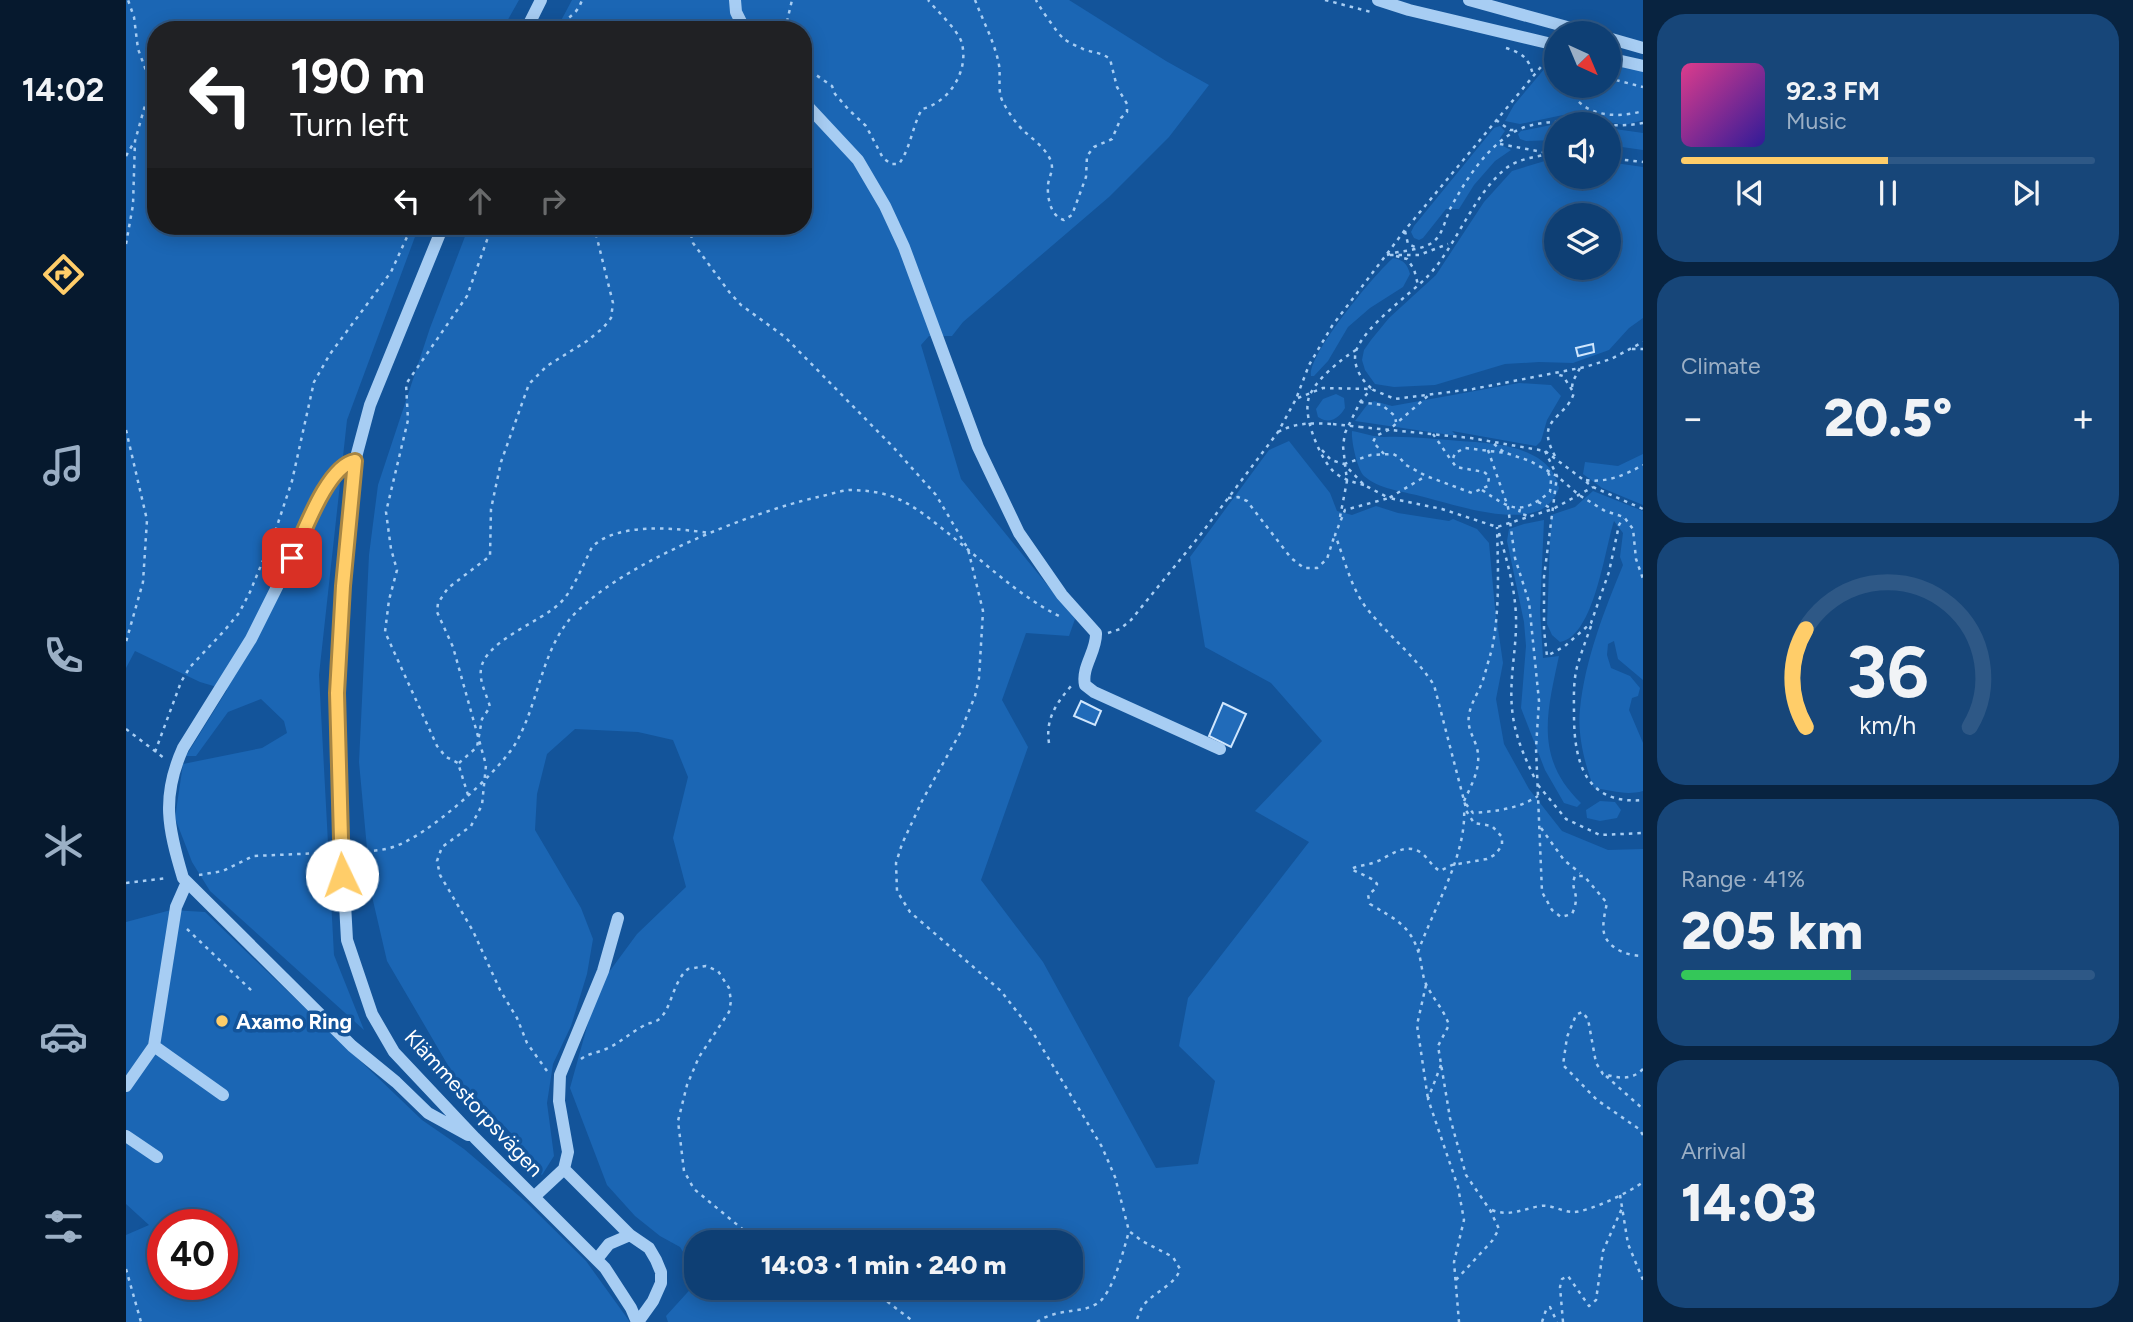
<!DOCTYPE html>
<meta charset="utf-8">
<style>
body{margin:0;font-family:Figtree,sans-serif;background:#174679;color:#f1f3f6;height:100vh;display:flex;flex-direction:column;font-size:26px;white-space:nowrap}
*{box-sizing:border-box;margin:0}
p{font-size:23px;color:#9bafc5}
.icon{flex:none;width:38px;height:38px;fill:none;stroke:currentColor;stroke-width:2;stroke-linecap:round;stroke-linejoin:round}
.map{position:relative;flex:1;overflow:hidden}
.details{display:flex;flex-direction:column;gap:14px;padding:14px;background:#082340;width:490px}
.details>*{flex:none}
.hud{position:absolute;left:21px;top:21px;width:665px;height:214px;border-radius:28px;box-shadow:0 4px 18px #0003,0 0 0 2px #2e5886;background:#202124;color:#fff;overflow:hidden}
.needle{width:46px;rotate:136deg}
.controls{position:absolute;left:1418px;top:21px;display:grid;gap:14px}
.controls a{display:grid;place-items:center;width:77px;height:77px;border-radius:50%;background:#0e3f74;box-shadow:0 4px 18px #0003,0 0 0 2px #2e5886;font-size:35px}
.speed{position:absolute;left:21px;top:1209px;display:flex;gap:14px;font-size:35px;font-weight:700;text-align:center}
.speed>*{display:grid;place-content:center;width:91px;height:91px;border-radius:50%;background:#0e3f74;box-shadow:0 4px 18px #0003,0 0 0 2px #2e5886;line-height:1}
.speed .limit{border:10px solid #d22;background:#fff;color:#111}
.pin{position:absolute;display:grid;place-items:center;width:60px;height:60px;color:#fff;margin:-30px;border-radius:14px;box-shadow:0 4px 10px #0006}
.me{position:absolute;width:77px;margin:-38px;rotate:357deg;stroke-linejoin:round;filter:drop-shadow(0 0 5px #0008)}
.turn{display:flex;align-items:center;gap:24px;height:147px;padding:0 28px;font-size:32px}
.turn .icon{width:91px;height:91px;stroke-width:2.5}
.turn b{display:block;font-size:49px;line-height:60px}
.lanes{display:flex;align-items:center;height:66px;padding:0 28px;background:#0003;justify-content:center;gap:35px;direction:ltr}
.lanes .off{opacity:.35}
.big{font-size:52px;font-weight:800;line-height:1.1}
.details .widget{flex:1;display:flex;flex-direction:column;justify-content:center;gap:10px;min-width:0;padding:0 24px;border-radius:28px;background:#174679}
.details .dial{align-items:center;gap:0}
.dial svg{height:182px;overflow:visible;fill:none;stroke:#2e5886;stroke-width:7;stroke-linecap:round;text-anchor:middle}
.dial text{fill:#f1f3f6;stroke:none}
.song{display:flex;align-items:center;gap:21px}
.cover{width:84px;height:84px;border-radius:10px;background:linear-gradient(135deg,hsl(330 70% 55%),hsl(250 70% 35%))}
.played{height:7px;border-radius:4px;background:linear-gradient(90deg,#ffcd69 50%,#2e5886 50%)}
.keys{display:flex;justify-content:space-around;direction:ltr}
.heat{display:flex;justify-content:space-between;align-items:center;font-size:38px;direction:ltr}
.charge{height:10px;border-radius:5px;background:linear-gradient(90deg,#34c759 41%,#2e5886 0)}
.trip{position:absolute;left:558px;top:1230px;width:399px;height:70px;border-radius:28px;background:#0e3f74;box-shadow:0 4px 18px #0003,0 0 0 2px #2e5886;font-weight:800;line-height:70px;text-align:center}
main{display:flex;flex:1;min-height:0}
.menu{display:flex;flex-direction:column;width:126px;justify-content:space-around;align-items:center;background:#06192e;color:#9bafc5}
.menu .icon{width:49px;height:49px}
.menu .selected{color:#ffcd69}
.menu b{font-size:32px;color:#f1f3f6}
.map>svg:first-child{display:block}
.green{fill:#1b66b4;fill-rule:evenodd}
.building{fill:#216bb9;stroke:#cfe6fd;stroke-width:2}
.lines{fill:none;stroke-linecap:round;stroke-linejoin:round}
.path{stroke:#a7cdf3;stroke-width:2.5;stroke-dasharray:3.5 5;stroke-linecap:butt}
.minor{stroke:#a7cdf3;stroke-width:12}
.path-bridge{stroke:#a7cdf3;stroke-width:2.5;stroke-dasharray:3.5 5;stroke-linecap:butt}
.route-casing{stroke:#a68544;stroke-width:18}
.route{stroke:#ffcd69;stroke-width:12}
.poi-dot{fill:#ffcd69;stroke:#13549a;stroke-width:2.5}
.labels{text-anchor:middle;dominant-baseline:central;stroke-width:7;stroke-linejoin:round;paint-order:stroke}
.poi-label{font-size:21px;font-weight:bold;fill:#fff;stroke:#13549a;text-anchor:start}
.street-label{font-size:21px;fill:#fff;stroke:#13549a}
</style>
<main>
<nav class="menu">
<b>14:02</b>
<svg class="icon selected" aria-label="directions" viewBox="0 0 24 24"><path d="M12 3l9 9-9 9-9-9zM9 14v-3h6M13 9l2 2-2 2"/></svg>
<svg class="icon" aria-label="music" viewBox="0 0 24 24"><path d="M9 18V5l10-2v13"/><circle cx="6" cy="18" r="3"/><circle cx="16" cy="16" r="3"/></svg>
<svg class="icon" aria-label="phone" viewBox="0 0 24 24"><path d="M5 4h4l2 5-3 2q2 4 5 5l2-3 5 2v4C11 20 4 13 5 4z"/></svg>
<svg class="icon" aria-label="climate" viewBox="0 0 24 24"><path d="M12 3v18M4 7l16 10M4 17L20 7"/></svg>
<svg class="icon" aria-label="car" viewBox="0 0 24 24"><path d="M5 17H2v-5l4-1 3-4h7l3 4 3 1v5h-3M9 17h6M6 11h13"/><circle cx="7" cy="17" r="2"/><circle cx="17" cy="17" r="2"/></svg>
<svg class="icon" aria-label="filters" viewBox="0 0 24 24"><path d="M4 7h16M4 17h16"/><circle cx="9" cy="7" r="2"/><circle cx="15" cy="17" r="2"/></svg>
</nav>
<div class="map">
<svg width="1517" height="1322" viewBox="0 0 1517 1322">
<rect width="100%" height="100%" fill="#13549a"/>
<path class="green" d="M0,0H393L376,30H30V226H293L221,420L193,675L208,955L238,1030L84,891L66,862L49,818L57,764L136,748L161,733L158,721L135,699L102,712L70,756H60L101,690L74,682L9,651L0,668Z
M446,0H943L1040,61L1083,85L1043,137L983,197L837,322L826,336H803L795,345L835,479L949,619L943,636L900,633L876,700L902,747L855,880L917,962L1030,1168L1072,1164L1089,1081L1053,1046L1062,998L1183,842L1129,811L1196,741L1145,683L1079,647L1064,557L1143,450L1163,441L1204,493L1211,511L1226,515L1250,506L1272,513L1323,521L1327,519L1351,529L1363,543L1369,608L1377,663L1370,699L1378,744L1403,789L1436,831L1482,850L1517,849V1322H542L540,1316L570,1283V1288H945V1242H570V1273L554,1247L534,1236L509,1216L481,1185L444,1088L472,987L511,934L560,887L547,838L562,777L547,740L512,732L449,729L421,754L411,794L409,830L455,908L467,939L461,974L445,1026L427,1064L421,1103L428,1156L416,1175L405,1167L387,1135L330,1079L261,961L245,892L233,762L243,555L252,485L304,328L343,226H677V30H430Z
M1430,55V86H1482V62L1517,71V120L1499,125L1437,115L1394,124L1379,121L1388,105Z
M1430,124V140L1400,141L1394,139L1392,134L1395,131Z
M1374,126L1379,131L1374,138L1377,146L1385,150L1369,161L1348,185L1333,209H1320L1297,238L1293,240L1288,238L1285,232L1288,226L1368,128Z
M1482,128L1517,133V150L1482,145Z
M1422,160H1430V177H1482V162L1517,167V318L1503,328L1483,350L1447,363L1413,362L1379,364L1309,385L1268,387L1249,384L1239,370L1236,360L1238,350L1245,340L1263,318L1310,275L1358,202L1386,171ZM1430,215H1482V268H1430Z
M1267,258C1278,260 1281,264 1284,274L1277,287L1244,308L1222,327L1202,361L1188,376H1185C1181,355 1249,274 1267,258Z
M1393,383L1425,385L1435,396L1421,420L1415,441L1410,446L1326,431L1331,436L1229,421L1241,405L1248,401L1266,406Z
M1210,394L1218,398L1219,408C1213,418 1204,425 1192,417L1190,409L1197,399Z
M1226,431C1237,433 1248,437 1258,437C1284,436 1308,439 1334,441C1368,443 1425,446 1433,488C1430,498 1422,507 1412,511C1379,523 1327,504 1294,496C1275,491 1253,489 1238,476C1231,469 1225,440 1226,431Z
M1517,454V505L1476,488L1457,474L1459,462L1492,466Z
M1467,491L1517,511V680L1492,659L1488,641L1482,644L1481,655L1485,668L1504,676L1514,688L1512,696L1506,698L1503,710L1517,743V791C1499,796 1486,790 1468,788C1459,766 1451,733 1454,709C1459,660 1478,611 1497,565L1494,557L1497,533L1488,521C1479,548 1468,637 1434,642L1426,635L1421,624L1425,515L1449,507Z
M1418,520L1414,610L1417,658L1433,656C1421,712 1408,758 1455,803L1451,807L1438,803L1419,770L1395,708L1400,646L1398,622L1381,541L1383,529L1398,524Z
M1474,801L1489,802L1495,810L1491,818L1474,821L1461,818L1460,810Z
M45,910L79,912L296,1120L338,1149L400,1202L460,1261L504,1322H0V1235L23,1225L0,1204V922ZM37,1225H96V1284H37Z"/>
<path class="building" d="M1467,344L1468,352L1452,356L1450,348Z
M955,701L975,711L969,725L948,716Z
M1097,703L1120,714L1105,747L1083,736Z"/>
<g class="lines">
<path class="path" d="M849,0C857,21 869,43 873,65C875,77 871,92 877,102C882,112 891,125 899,132C908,140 919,148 924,159C929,170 923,175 922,185C921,198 925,217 938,220L946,215L960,177L961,156L968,147L986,139L995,118L1001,112V104L991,87L984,59C975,52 967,53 957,49C951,46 941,42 937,38C932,34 912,5 910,0
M1199,0L1245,12
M432,30C439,16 450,18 456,0
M659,30L666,0
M1380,48C1396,53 1403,58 1407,75
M677,66L706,86L709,94L723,110L740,126L757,158L765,164H773C785,147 786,127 796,109C822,103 843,72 836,44C834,32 811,11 802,0
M1482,78L1517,87
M1454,86L1451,100C1468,118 1495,117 1517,111
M1370,120L1384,130H1390
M1374,144L1422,153
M0,156L7,144
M1482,158L1517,162
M563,226L567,243L604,293L615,305L659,337L768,448L810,495L842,549L857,611L853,678L849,696L834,733L796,801L776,844L770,863L771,891L784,912L875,991L906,1031L976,1147L989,1177L1003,1231L1016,1241L1047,1257L1054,1269C1050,1285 1027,1292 1017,1306C1014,1310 1012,1317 1010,1322
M1279,231L1282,244L1289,247
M0,244L7,205L9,141L25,84L12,49L8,17L2,0
M1261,255C1275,250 1295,251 1307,242C1317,234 1319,220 1324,209C1340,179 1365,139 1399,127C1440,114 1478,131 1517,123
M1264,255H1293L1322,244
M1270,256L1281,259L1288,269L1292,285
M1506,349H1517
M1230,350C1215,359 1185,383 1182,401C1178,420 1195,460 1208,472C1218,480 1227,482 1238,485
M1446,387L1447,381L1454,368
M1245,388C1235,380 1226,364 1230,351C1239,326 1282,296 1301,277C1330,247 1345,198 1379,169C1393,158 1413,156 1430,153
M1172,398L1197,388L1245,389L1269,399L1347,389L1459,367L1485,359L1517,342
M1234,402L1256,405L1269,416L1270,422
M1234,427L1345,438L1419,451L1467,487L1517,509
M0,430L21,520L17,582L0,642
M1152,432C1171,422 1186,423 1207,424
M1307,434L1325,460
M1368,444L1379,453
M1196,450L1205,460L1218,464L1238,485L1263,498L1300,476
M1362,450L1382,507L1389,558L1403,602L1413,701L1410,748L1416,892L1426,910L1435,917L1446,914C1456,892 1443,891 1449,876H1458L1481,903C1479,912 1476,925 1478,933C1482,949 1502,956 1517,956
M1419,451L1431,476L1418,577V630L1421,656L1439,646L1465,623L1483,572L1493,525L1497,518
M1258,454L1247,442L1250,436L1264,429L1304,394
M1429,456C1408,418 1439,420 1448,393L1437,376L1430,374
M1218,464L1245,455L1267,454L1273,457L1280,465L1300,476L1346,493L1362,486L1363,476L1358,472L1330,467L1326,461L1329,453L1339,448L1380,453L1404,461L1431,476L1453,495L1479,511L1498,517L1507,529L1510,559L1517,579
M1460,480C1481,483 1499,475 1517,465
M1356,490C1386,510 1394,516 1424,492L1425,480L1422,472
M1102,498L1112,497L1121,501L1165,558L1178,568H1191L1201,559L1208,537
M1412,502L1427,509
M1394,509L1393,513L1402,516
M1214,517L1221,481L1217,446L1219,433L1234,402L1245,389
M1373,533C1381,561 1389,587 1390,617C1391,647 1383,678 1386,708C1388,734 1398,756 1409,779
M1465,626C1460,640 1455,653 1451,667C1447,683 1448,699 1448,715C1448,763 1460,805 1517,800
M982,633L994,629L1005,620L1075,534L1152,432L1170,399L1183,365L1206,326L1279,230L1424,56
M0,729L38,758
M923,743C919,719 931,702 946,685
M29,752L55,682L64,667L98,631L113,613L124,592L150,529L166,481L188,382L204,354L265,272L286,226
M333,763L351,747L356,719L364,707C361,695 353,682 355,669C359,641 414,622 433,604C446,593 458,563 466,547C491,522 550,528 583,533
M1412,785L1440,819L1474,835L1517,833
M342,795L332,763L320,757L311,746L259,632L263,600L271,570L265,549L260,512L282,420L280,384L341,296L366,226
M1338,801C1346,784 1357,765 1350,745C1346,734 1341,727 1343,715C1345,702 1353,692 1357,680C1360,670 1363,659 1366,649C1374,609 1372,568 1371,527
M1340,804L1347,813C1371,811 1392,809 1412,796
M1415,828L1438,860L1454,873
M231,852C243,851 255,851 267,847C302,836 368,776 388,746C412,707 414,656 443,620C490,565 622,513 692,497C702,495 713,491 723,490C738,490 756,492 770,498C787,505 803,518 818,530C856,560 893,597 937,618
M73,875L97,871L127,856L195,853
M0,883L42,878
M61,929L126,991
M1292,952C1308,907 1341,855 1338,808
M1300,985L1291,1025L1302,1099
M455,1059C463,1053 471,1053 480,1049C494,1043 504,1033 517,1026C522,1023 527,1023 532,1020C546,1010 546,982 562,969L580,966L592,971L603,988L605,1001L603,1012L573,1057L561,1085L552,1121L558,1171L568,1189L632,1242
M1315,1065L1302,1099L1332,1187L1338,1220L1328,1262L1333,1322
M1517,1069C1505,1081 1493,1078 1477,1074L1470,1063L1462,1019L1456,1012L1450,1015L1441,1037L1437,1065L1471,1100L1513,1129L1517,1135
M421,1071L401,1043L391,1018L374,990L347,931L314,875L311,861L316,847L345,826L356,805L360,765L327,647L311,612L312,603L322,588L364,556L365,509L375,462L403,384L421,366L461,341L477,328L485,318L487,303L468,226
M1480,1076L1517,1109
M1494,1195L1502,1244L1517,1280
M1366,1210C1383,1217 1397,1209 1414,1206C1425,1204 1436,1212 1447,1212C1463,1212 1504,1192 1517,1182
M0,1269L15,1322
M1330,1280L1366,1241L1373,1229L1364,1210L1340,1175L1324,1118L1312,1046L1323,1025C1318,1010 1308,1000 1301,986C1296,977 1296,964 1293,954C1284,924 1268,919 1244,904L1242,895L1249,889L1251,884L1248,880L1225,869C1234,865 1243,865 1252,861C1265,855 1279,843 1294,852C1302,857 1305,866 1314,871L1326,865L1361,859L1370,854L1376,845V837L1366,826L1348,823L1341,812L1308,685C1289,656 1263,636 1242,610C1225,589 1219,560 1209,535L1219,510L1263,498L1316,509L1371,527L1427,509L1467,487
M740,1288L746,1290L788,1322
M911,1322C925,1312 942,1312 958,1309C965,1307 973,1304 977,1298C989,1284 998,1249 1003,1231
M1416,1322L1420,1310L1424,1307L1431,1322
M1437,1322L1434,1287L1436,1279L1442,1276L1463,1306L1470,1300L1477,1251L1497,1206"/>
<path class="minor" d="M609,0L610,12L619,30
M1252,0L1283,10L1430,45
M1343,0L1463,33
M400,30L415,0
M1482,38L1517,48
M1482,58L1517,66
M677,101L732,160L759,206L778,247L852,447L893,533L936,595L970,633C971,651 955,667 959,685L968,692L1094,749
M317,226L244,405L229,461L217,586L211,693L213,795L221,940L246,1014L268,1052L349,1138L479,1268L505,1308L511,1322
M229,461L220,463L204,481L125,639L57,748C35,797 42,828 57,878L61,882L226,1046L270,1082L302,1113L342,1135
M28,1046L97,1095
M0,1086L28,1046L50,907L61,882
M0,1136L31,1157
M438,1169L504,1235L523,1248L530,1260L535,1272V1283L527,1301L512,1322
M409,1196L438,1169L442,1152L433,1101L434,1075L477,971L492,918
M471,1259L483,1244L504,1235"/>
<path class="path-bridge" d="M1207,424L1234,427"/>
</g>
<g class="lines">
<g class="route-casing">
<path id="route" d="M166,558C178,533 201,466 229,461L217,586L211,693L216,875"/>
</g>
<use href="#route" class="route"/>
</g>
<circle class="poi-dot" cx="96" cy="1021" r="7"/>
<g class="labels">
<g class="poi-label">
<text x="110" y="1021">Axamo Ring</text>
</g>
<g class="street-label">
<text transform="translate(348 1103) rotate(47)">Klämmestorpsvägen</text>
</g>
</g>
</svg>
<div class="controls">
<a><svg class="needle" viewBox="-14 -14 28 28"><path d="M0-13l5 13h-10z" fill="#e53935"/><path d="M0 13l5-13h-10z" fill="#9bafc5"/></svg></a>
<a><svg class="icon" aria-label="sound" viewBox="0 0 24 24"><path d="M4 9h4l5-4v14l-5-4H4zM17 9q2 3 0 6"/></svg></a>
<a><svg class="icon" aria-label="layers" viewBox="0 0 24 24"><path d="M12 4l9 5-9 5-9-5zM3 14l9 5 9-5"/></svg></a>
</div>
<div class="speed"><div class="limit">40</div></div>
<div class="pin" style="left:166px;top:558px;background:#d93025"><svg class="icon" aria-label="arrive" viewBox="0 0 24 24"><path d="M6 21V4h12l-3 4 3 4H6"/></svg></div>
<svg class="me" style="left:216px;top:875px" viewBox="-20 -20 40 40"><circle r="19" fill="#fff"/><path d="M0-13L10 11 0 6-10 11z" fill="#ffcd69"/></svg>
<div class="trip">14:03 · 1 min · 240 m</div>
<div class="hud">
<div class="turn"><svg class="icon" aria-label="left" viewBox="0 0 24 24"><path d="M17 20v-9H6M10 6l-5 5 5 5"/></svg><div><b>190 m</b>Turn left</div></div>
<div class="lanes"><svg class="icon" aria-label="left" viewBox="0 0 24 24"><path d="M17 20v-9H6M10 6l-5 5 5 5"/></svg><svg class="icon off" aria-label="ahead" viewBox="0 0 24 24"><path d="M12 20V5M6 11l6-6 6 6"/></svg><svg class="icon off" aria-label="right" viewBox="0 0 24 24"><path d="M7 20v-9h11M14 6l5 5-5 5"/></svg></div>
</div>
</div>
<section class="details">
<div class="widget">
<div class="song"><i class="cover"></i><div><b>92.3 FM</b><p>Music</p></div></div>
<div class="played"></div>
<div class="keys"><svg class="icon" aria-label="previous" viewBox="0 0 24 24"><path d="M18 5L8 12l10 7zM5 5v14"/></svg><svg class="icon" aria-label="pause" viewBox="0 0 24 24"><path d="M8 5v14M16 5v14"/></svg><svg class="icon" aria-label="next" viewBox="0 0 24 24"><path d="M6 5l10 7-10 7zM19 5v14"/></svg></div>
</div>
<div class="widget"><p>Climate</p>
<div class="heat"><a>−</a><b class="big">20.5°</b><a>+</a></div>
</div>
<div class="widget dial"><svg viewBox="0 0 100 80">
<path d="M14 69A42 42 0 1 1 86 69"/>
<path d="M14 69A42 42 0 0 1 14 26" stroke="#ffcd69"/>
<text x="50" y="56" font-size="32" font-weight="700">36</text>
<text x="50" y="72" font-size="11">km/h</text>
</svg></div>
<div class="widget"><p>Range · 41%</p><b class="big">205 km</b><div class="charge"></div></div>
<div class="widget"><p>Arrival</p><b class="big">14:03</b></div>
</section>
</main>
